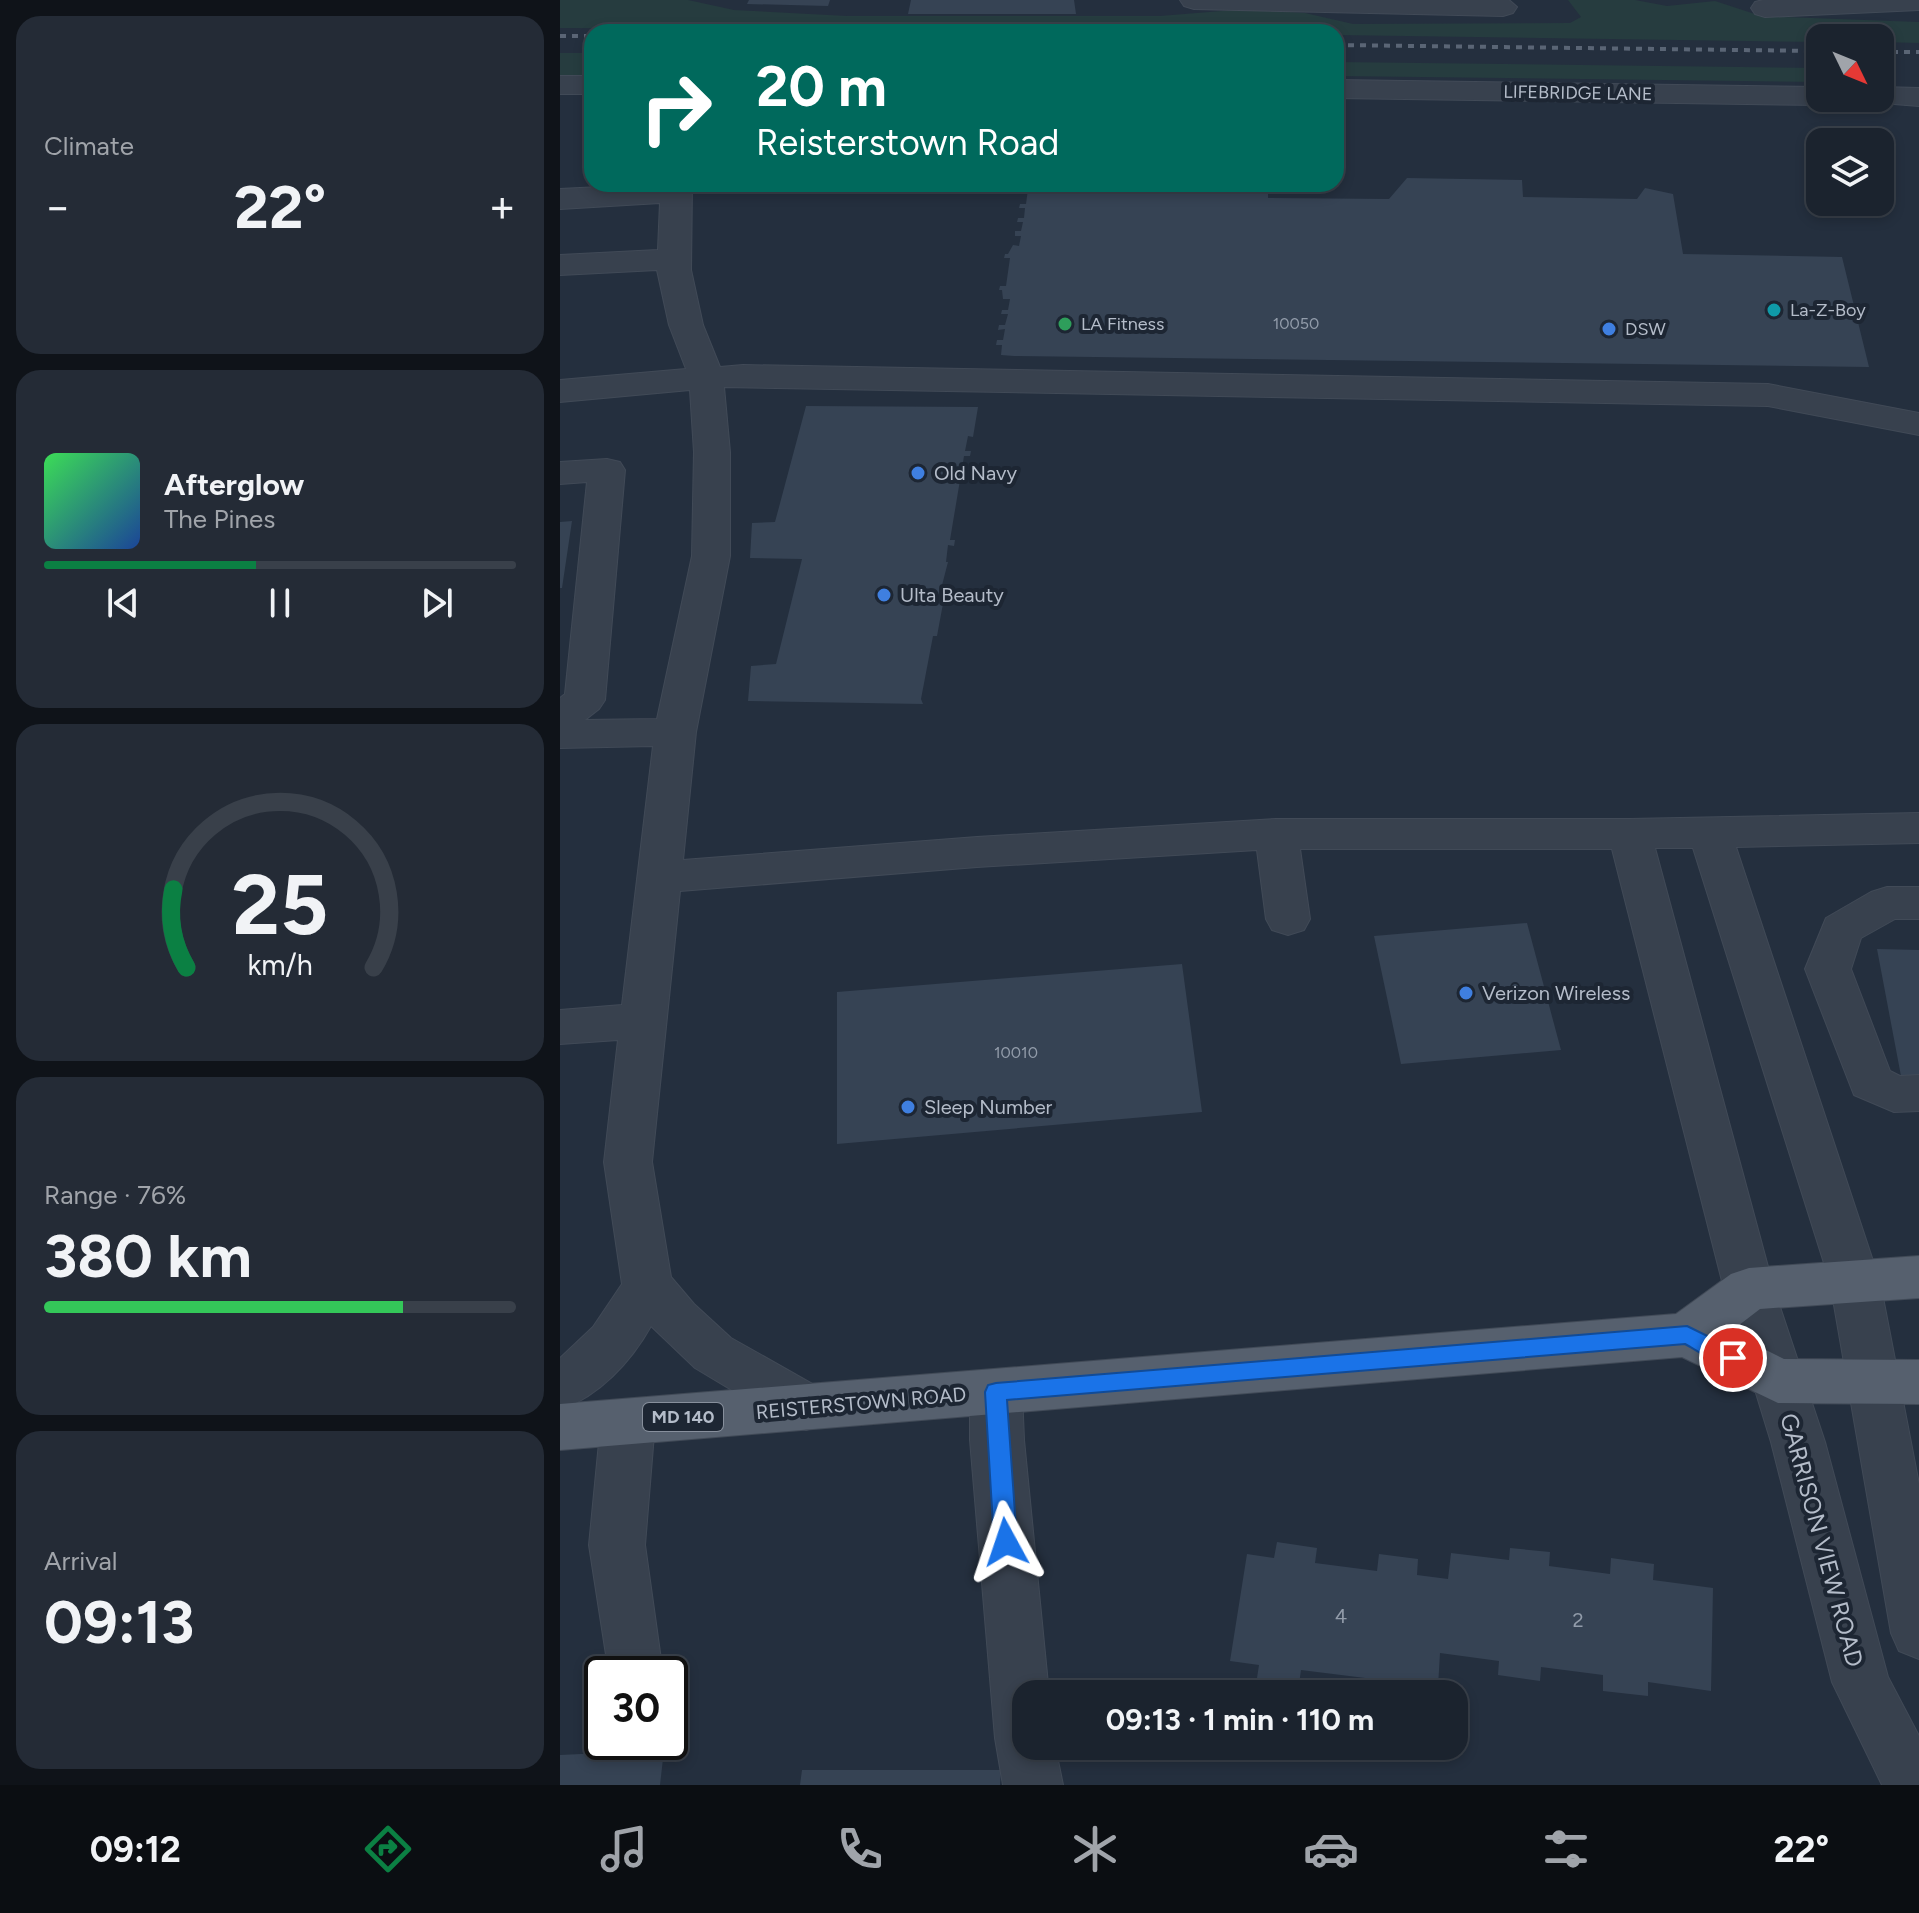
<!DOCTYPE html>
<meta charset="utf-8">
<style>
body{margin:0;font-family:Figtree,sans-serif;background:#242b36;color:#f1f3f6;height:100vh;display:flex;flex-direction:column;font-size:30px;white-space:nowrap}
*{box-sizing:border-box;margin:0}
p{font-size:26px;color:#a0a4aa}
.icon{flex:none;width:44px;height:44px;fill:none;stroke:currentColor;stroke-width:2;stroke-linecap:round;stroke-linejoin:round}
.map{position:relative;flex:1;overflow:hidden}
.drawer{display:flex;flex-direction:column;gap:16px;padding:16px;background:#0f1319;width:560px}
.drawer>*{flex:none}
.hud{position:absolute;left:24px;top:24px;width:760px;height:168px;border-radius:24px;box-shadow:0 4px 12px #0003,0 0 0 2px #39404a;background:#00695c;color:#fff;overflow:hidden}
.needle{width:52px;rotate:133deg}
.controls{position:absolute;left:1246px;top:24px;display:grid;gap:16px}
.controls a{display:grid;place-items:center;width:88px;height:88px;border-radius:16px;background:#1b232e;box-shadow:0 4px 12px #0003,0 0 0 2px #39404a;font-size:40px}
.speed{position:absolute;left:24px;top:1656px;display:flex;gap:16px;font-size:40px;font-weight:700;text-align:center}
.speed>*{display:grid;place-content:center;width:104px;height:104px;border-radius:50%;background:#1b232e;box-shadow:0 4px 12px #0003,0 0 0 2px #39404a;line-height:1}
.speed .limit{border:4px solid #111;border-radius:12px;background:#fff;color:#111}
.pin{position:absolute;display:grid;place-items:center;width:68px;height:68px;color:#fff;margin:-34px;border:4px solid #fff;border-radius:50%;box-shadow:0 2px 8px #0007}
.me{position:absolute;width:88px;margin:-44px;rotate:355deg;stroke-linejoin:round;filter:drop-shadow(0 0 6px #0008)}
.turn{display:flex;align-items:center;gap:28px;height:168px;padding:0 40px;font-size:36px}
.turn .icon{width:104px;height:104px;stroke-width:2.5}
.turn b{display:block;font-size:56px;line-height:68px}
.big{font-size:60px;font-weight:700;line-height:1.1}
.drawer .widget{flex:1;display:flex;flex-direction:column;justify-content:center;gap:12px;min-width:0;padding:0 28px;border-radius:24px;background:#242b36}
.drawer .dial{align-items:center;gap:0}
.dial svg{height:208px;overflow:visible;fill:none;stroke:#39404a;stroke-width:7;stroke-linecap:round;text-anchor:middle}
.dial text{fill:#f1f3f6;stroke:none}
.song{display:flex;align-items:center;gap:24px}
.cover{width:96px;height:96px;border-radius:12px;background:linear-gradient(135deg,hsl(130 70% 55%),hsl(220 70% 35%))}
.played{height:8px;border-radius:4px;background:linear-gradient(90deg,#0b8043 45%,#39404a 45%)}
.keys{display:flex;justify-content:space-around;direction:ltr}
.heat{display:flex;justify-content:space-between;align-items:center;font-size:44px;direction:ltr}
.charge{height:12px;border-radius:6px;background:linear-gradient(90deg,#34c759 76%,#39404a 0)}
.trip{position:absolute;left:452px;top:1680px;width:456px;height:80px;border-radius:24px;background:#1b232e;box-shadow:0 4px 12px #0003,0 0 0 2px #39404a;font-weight:700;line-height:80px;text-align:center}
.menu{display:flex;height:128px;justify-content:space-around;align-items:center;background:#0b0e12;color:#a0a4aa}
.menu .icon{width:56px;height:56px}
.menu .active{color:#0b8043}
.menu b{font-size:36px;color:#f1f3f6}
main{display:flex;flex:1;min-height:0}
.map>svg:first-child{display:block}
.green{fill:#263c3f}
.building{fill:#364354}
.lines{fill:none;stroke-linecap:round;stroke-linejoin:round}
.minor-casing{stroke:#414a57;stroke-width:2}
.major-casing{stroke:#414a57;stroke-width:2}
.minor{fill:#38414e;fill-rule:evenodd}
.major{fill:#56606e;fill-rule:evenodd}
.rail{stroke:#5a6575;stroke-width:4;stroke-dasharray:6 6;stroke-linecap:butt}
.route{fill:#1a73e8;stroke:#114b97;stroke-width:2}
.culture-dot{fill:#0f9aa8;stroke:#1d2633;stroke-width:3}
.leisure-dot{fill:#2e9e5b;stroke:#1d2633;stroke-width:3}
.shop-dot{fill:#3f7fe0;stroke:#1d2633;stroke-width:3}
.labels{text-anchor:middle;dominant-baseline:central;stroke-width:8;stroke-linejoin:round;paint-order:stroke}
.number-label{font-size:16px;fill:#929caa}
.far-street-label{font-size:18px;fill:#b4bcc9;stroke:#1d2633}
.far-poi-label{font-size:18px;fill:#b4bcc9;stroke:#1d2633;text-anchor:start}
.shield{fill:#1d2633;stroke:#878f9c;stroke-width:2}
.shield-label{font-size:18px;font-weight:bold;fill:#b4bcc9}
.poi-label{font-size:20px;fill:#b4bcc9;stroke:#1d2633;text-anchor:start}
.street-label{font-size:20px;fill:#b4bcc9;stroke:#1d2633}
.near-number-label{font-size:20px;fill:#929caa}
.near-street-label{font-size:24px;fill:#b4bcc9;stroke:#1d2633}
</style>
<main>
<section class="drawer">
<div class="widget"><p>Climate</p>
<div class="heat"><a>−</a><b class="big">22°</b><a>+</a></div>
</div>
<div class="widget">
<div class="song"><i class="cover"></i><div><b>Afterglow</b><p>The Pines</p></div></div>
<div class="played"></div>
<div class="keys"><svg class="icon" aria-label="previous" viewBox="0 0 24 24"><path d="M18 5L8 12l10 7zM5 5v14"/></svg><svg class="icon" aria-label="pause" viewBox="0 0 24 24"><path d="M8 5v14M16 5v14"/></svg><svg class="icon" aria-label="next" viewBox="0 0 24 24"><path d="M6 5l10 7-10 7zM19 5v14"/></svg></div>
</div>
<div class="widget dial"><svg viewBox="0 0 100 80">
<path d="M14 69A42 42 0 1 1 86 69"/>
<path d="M14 69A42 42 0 0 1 9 39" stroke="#0b8043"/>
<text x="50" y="56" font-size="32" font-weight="700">25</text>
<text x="50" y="72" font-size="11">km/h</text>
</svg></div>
<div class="widget"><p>Range · 76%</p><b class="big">380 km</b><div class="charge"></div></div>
<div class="widget"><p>Arrival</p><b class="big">09:13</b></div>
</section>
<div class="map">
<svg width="1359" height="1785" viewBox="0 0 1359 1785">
<rect width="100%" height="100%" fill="#242f3e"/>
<path class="green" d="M0,0H128L174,10L287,16H600L686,9L745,13L793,24L1010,23L1021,17L1008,0H1075L1107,6L1155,1L1201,16L1359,22V43L1320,42V38H1260V42L776,35V32L0,28Z
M0,53H32V75L0,76Z
M776,62L1260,68V82L776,76Z"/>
<path class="building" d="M189,0H270L268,6L187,4Z
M351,0H514L516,14H348Z
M847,178L962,180L963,197L1077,199L1085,188L1113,194L1123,254L1282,257L1309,367L454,356L441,355L442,345H436L437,340H443L445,329L438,330L439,325H445L448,314H441L442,310H448L450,299H443L442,290H439L440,286H446L450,258H444L445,254H448L453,245L459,246L461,236H455V231H461L463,222H457L458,218H464L465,208H459L460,204H466L468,189L708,193V198L829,199Z
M246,406L418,407L413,437L408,436L405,451H411L410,456H404L390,540H395L394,546L388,545L386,562H388L380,593H385L377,636H373L361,699L363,704L188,701L191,666L216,664L242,559L190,558L192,523L215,522Z
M12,521L2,588H0V522Z
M967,923L1001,1050L841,1064L814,936Z
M1317,949L1359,950V1077L1341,1076Z
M622,964L642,1112L277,1144V992Z
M717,1542L757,1548L755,1563L817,1571L819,1554L858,1559L857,1575L888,1579L891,1553L949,1560L950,1548L990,1552L989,1566L1050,1574L1051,1558L1094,1564L1093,1580L1153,1588L1151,1691L1088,1682V1696L1043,1691V1675L981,1667L980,1681L938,1675L939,1661L880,1653L878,1687L846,1683L845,1694L804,1691L805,1678L741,1670L739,1684L697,1678L699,1665L670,1661L687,1554L714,1558Z
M104,1750L100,1785H0V1755Z
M242,1770H441L440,1785H240Z"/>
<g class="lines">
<g class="minor-casing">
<path id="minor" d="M620,0H949L957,7L953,13L943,16L634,9L624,6Z
M1203,0H1359V10L1205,17L1195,14L1191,8L1195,2Z
M0,76H32V94H0Z
M776,80L1260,87V98H1274L1271,102L1260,105L776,98Z
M1320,87L1359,88V106L1309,102L1306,98H1320Z
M100,184H132L131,270L143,325L160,367L183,365L1208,384L1359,413V435L1208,406L164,387L170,452V556L136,732L123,860L417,837L716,819H1070L1359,813V843L1176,847L1320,1282L1359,1484V1659L1339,1651L1331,1633L1270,1282L1133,848H1095L1214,1289L1265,1442L1328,1677L1359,1736V1785H1322L1272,1682L1211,1442L1164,1289L1052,849H740L750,919L744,930L728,935L712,930L706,919L697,850L417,867L120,891L92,1162L111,1277L134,1304L171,1338L265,1391L272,1407L265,1423L246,1430L227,1423L135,1368L91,1326C71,1362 39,1396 0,1410V1358L33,1327L62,1284L44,1162L58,1040L0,1044V1010L62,1005L93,746L0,748V698L5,694L27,482L0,484V462L47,459L60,462L65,470L45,700L39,709L25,720L97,719L132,556L134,452L130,390L0,402V380L126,369L109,325L97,270L0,275V255L98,250L100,203L0,209V189Z
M1327,887H1359V919H1335L1301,938L1291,969L1330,1071L1340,1076L1359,1075V1111L1334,1112L1294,1095L1245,969L1266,918L1311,892Z
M436,1370L455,1376L462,1392L464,1440L489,1694H466V1746H495L503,1785H443L435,1738L410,1440V1392L417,1376Z
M68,1399L87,1406L95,1422L85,1545L103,1674H49L29,1545L41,1422L49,1406Z"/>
</g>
<g class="major-casing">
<path id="major" d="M1359,1256V1298L1200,1309L1170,1332L1224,1359L1359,1360V1404L1218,1403L1122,1357L0,1450V1404L1116,1314L1171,1274L1189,1268Z"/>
</g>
<use href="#minor" class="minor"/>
<use href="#major" class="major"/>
<path class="rail" d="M0,36H32
M776,45L1260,51
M1320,52H1359"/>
</g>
<path class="route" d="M1127,1326L1180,1352L1183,1358L1180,1365C1164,1370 1140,1352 1125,1344L447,1400L457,1542L454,1549L446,1552L438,1549L434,1542L425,1392L428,1385L436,1383Z"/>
<circle class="culture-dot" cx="1214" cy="310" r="8"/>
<circle class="leisure-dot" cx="505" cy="324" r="8"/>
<g class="shop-dot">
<circle cx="1049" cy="329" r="8"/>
<circle cx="358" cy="473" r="8"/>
<circle cx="324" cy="595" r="8"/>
<circle cx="906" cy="993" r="8"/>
<circle cx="348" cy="1107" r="8"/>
</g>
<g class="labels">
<g class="number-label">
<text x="736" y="323">10050</text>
<text x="456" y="1052">10010</text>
</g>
<g class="far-street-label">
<text transform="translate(1018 93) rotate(1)">LIFEBRIDGE LANE</text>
</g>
<g class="far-poi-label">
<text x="1230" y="310">La-Z-Boy</text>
<text x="521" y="324">LA Fitness</text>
<text x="1065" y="329">DSW</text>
</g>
<rect class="shield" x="83" y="1403" width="80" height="28" rx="6"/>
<g class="shield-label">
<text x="123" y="1417">MD 140</text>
</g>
<g class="poi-label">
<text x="374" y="473">Old Navy</text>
<text x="340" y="595">Ulta Beauty</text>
<text x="922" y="993">Verizon Wireless</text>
<text x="364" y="1107">Sleep Number</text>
</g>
<g class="street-label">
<text transform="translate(301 1403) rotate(-5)">REISTERSTOWN ROAD</text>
</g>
<g class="near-number-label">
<text x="781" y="1616">4</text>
<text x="1018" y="1620">2</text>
</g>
<g class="near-street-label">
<text transform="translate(1262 1540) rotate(75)">GARRISON VIEW ROAD</text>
</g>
</g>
</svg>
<div class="controls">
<a><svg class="needle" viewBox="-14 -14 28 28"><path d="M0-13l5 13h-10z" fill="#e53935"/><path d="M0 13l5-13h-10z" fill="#a0a4aa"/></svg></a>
<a><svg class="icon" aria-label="layers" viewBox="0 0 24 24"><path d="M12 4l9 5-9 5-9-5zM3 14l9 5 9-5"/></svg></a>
</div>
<div class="speed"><div class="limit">30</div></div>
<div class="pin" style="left:1173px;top:1358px;background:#d93025"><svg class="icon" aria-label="arrive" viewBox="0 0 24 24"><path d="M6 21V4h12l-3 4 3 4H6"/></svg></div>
<svg class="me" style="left:446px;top:1542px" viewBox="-20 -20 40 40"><path d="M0-17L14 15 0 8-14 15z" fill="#1a73e8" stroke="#fff" stroke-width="4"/></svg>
<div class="trip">09:13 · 1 min · 110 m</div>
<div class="hud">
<div class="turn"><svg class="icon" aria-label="right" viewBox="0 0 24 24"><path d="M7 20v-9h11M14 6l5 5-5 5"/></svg><div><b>20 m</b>Reisterstown Road</div></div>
</div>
</div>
</main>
<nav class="menu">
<b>09:12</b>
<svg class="icon active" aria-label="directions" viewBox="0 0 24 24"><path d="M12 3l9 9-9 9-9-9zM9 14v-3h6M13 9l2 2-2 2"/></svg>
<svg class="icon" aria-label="music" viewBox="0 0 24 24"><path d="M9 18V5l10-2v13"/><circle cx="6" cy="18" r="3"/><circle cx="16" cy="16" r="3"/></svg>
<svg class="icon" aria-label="phone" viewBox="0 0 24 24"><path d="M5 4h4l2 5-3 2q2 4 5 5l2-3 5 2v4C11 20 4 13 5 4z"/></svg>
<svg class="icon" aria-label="climate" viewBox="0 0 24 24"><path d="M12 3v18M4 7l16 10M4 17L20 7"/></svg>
<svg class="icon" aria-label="car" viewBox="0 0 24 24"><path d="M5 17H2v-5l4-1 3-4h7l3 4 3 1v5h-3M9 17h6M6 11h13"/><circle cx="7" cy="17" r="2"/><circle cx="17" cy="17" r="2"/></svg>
<svg class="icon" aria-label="filters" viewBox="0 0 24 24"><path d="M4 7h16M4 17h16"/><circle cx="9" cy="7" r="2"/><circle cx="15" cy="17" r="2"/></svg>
<b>22°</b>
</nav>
